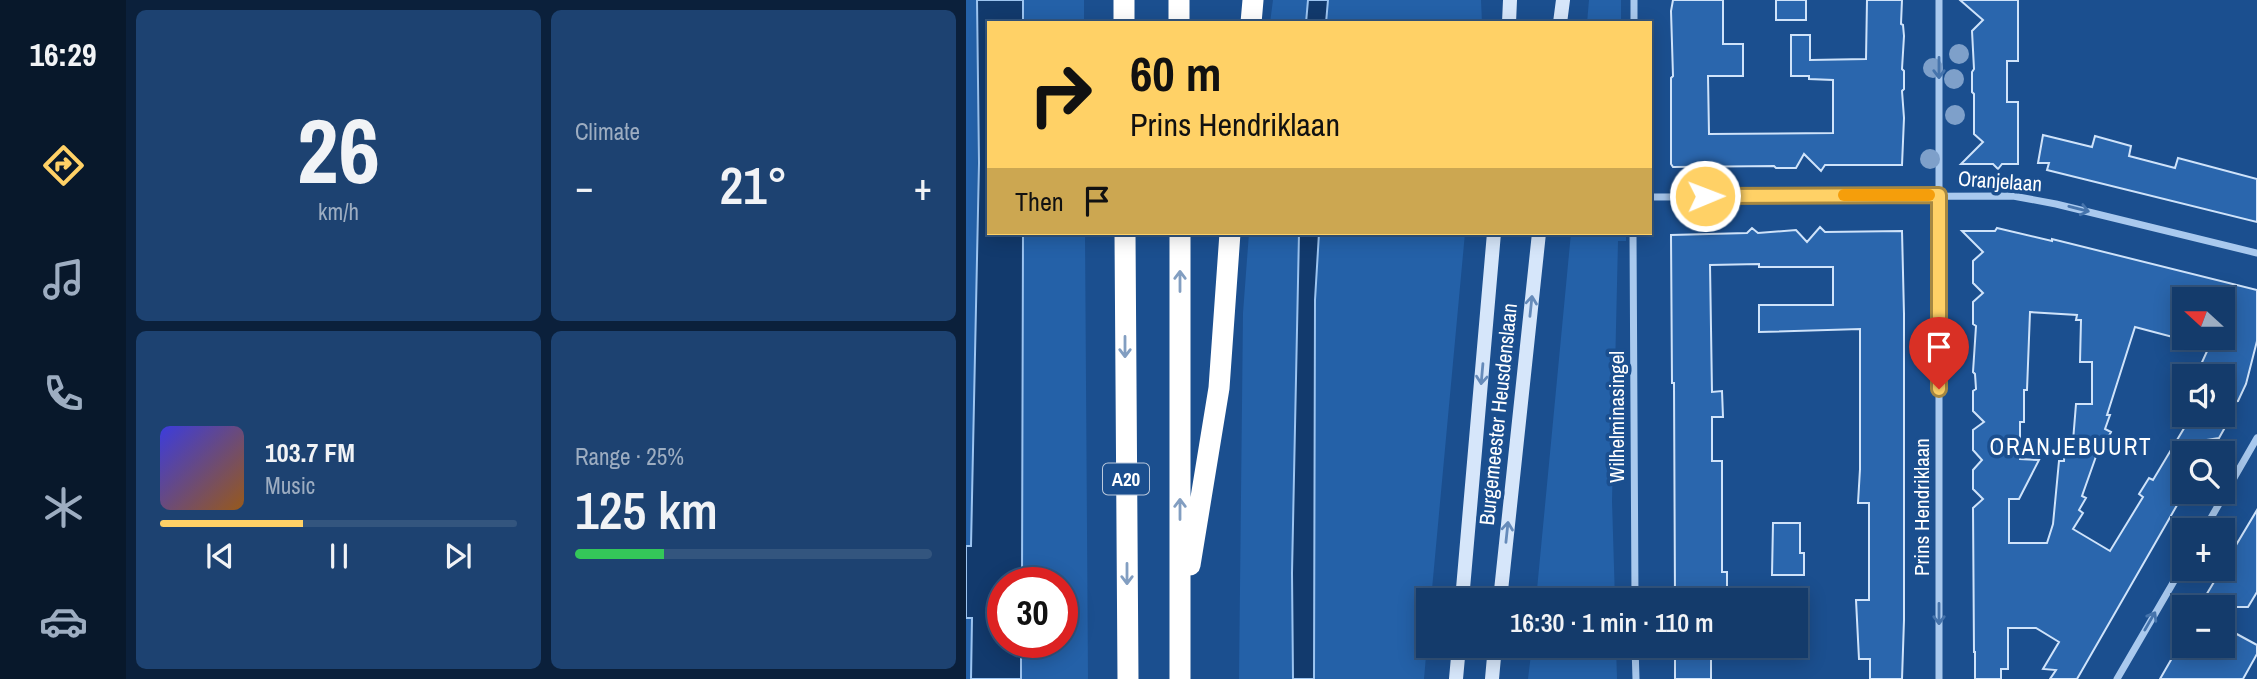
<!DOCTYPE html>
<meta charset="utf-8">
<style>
body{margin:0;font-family:"Archivo Narrow",sans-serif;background:#1d4271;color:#f1f3f6;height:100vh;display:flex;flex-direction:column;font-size:26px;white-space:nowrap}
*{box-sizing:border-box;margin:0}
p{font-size:23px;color:#9dadc1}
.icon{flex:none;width:38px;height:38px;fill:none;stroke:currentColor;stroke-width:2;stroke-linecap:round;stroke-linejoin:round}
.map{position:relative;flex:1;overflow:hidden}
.panel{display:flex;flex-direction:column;gap:10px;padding:10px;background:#0b203b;width:840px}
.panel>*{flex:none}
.hud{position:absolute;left:21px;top:21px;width:665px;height:214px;border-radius:0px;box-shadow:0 4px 18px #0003,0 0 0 2px #33557e;background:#ffd166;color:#111;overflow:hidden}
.needle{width:46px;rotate:291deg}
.buttons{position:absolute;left:1206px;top:287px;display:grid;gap:14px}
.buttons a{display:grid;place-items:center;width:63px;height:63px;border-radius:0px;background:#143b6b;box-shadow:0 4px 18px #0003,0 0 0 2px #33557e;font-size:35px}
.speed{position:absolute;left:21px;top:567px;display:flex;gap:14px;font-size:35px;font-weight:700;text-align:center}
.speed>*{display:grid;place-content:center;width:91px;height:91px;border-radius:50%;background:#143b6b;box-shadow:0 4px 18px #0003,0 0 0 2px #33557e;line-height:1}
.speed .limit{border:10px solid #d22;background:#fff;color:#111}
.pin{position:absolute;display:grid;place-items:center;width:60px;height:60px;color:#fff;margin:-72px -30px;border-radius:50% 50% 50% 0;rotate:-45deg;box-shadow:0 0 7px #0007}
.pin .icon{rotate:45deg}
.me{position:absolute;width:77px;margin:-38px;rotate:89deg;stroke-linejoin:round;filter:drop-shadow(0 0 5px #0008)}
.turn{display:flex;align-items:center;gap:24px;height:147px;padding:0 28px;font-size:32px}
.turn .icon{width:91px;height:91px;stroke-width:2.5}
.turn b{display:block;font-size:49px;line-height:60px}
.then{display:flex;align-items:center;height:66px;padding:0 28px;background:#0003;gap:14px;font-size:26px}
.big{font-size:52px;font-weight:600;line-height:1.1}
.panel .widget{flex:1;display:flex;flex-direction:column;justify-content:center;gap:10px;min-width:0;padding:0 24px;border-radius:10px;background:#1d4271}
.panel .dial{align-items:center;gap:0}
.dial b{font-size:91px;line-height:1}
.song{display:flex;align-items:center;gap:21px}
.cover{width:84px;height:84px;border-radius:10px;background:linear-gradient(135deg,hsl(240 70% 55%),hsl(30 70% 35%))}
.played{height:7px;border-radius:4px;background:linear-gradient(90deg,#ffd166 40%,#33557e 40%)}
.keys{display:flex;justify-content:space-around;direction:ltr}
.heat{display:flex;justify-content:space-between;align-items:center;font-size:38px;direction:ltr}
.charge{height:10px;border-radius:5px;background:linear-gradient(90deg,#34c759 25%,#33557e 0)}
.panel .tiles{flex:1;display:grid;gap:10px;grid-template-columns:repeat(2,1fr)}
.trip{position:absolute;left:450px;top:588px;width:392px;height:70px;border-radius:0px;background:#143b6b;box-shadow:0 4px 18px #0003,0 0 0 2px #33557e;font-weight:600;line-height:70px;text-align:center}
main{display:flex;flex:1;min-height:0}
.dock{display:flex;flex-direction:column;width:126px;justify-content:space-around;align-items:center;background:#08182b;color:#9dadc1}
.dock .icon{width:49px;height:49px}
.dock .active{color:#ffd166}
.dock b{font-size:32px;color:#f1f3f6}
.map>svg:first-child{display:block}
.green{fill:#2461a8}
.water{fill:#123a6d;stroke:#9cc4f0;stroke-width:2}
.building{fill:#2a66ad;stroke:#cfe3fa;stroke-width:2;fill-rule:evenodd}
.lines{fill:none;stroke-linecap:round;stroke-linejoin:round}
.street{stroke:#a9c9ee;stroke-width:7}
.secondary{stroke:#d6e6fa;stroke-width:14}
.highway{stroke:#fff;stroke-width:21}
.tree{fill:#7ea0ca}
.oneway{stroke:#4674ac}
.oneway2{stroke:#829ec1}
.oneway3{stroke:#668bba}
.route-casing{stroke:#a68842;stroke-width:18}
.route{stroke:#ffd166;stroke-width:12}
.slow{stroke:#f59e0b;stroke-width:12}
.labels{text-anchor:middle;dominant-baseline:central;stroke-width:7;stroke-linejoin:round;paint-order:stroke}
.shield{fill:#1b4f8f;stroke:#bbcadd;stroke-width:2}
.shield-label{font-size:19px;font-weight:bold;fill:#fff}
.street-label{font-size:21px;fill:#fff;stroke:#1b4f8f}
.neighbourhood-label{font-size:23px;letter-spacing:2px;fill:#fff;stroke:#1b4f8f}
</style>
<main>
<nav class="dock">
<b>16:29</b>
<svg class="icon active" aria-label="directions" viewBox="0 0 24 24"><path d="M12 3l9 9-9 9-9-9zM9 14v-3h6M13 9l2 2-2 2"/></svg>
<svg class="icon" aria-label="music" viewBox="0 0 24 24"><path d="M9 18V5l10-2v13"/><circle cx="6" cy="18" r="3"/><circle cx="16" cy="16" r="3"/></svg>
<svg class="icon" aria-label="phone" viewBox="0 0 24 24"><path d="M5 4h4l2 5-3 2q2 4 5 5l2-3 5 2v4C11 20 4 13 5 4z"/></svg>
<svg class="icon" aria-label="climate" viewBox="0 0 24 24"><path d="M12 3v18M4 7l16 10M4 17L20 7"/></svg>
<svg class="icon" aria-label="car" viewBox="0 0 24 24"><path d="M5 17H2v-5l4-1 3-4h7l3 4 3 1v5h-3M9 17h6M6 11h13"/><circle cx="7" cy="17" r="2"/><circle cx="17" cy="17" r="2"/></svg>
</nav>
<section class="panel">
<div class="tiles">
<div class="widget dial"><b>26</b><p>km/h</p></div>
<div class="widget"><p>Climate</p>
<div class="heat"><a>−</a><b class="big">21°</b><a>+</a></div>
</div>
<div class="widget">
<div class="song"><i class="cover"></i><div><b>103.7 FM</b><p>Music</p></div></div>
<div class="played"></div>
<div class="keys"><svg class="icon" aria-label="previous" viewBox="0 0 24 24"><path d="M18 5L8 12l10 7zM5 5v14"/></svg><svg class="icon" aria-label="pause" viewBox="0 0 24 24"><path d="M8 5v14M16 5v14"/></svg><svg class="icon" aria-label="next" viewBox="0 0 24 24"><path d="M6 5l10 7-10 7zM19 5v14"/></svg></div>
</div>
<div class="widget"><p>Range · 25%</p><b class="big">125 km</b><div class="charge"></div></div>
</div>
</section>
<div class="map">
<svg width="1291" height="679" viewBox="0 0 1291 679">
<rect width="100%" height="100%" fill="#1b4f8f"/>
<path class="green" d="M0,0H10L13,163L5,546H0Z
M57,0H118V23H57Z
M307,0H342L340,23H304Z
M362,0H515L516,23H360Z
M623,0H655V23H621Z
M57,233H119L122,679H55V642H96V583H56Z
M283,233H333L326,573L327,679H273L277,313Z
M353,233H499L465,600H462V633L458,679H348L349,300Z
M605,233H660V241H652L646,501L649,600H570Z
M0,618H6L5,679H0Z
M566,646H650L651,679H562Z"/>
<path class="water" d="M11,0H57V23H23V233H57L56,583H37V642H55V679H5L6,618H0V546H5L13,163Z
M342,0H362L360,23H340Z
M333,233H353L349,300L348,679H327L326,573Z"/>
<path class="building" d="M707,0H757V44H777V76H742L743,134L867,133V80L843,79V76H825V35H844V60L900,59L901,0H936L935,24L937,25L938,36L936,69L938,71V89L936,91L938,118L936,165H859L855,171L838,154L830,168H810L808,166L707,167L705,164V78L707,76L705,11Z
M810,0H840V20H810Z
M994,0H1052V61H1041V102H1052V164H1036L1032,169L1027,164H995L1017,142L1008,134V94L1006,92V72L1008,69L1006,31L1017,20Z
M1077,135L1126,147L1129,136L1165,146L1163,156L1209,168L1212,158L1291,179V222L1081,170L1083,163H1072Z
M854,227L859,232L936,231L938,314V620L936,679H904V659H893L890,600H903V503H892L894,469V329L793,332V305H867V267H793V264L744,265L746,392L756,391L757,417H746V461H756V572H761V600H709L708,383H706L705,235L781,233L786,228L792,233L830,230L841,242Z
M1031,228L1086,241V239L1291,290V341L1280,384L1272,401L1256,403V376H1242L1232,371L1247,338H1256V299H1218V340L1169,327L1141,415H1144L1139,429L1145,432L1136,449L1133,448L1116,496L1120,498L1113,510L1117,513L1107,529L1144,551L1177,497L1173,494L1183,478L1187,480L1226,415H1266L1253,438L1240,440L1243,453H1218V493L1111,679H1084L1090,670L1077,669L1093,642L1070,628H1042V669H1035V679H1009V652H1008L1007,508L1017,499L1007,489V470L1016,460L1007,450V430L1018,422L1007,411V391L1010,389L1009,374L1007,372L1010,326L1007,324V302L1017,293L1007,283V261L1017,252L996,231H1029ZM1064,312L1111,315L1110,320H1115L1114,362H1126V404H1110L1107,441H1099L1098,461H1093L1087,524L1081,543H1043V499H1053L1073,460L1054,459V422H1058V390H1061Z
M1291,510V592L1282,607H1233Z
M807,523H834V553H838V575H806Z
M1256,626L1291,645V654L1277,679H1194L1213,646H1256Z
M709,654H745V679H709Z"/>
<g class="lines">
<path class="street" d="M668,23V0
M684,197L1047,196L1090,204L1291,253
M667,233L669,600
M1238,530L1291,438
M669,646L670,679
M973,679V0
M1151,679L1218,564"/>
<path class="secondary" d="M543,23L544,0
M594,23L597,0
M496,600L528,233
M534,600L573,233
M490,679L493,646
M526,679L529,646"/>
<path class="highway" d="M158,0V23
M213,0V23
M285,23L287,0
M159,233L162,679
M214,233V679
M224,565L253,388L264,233"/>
</g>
<g class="tree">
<circle cx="993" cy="54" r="10"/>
<circle cx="967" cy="68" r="10"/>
<circle cx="988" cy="79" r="10"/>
<circle cx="989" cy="115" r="10"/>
<circle cx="964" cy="159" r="10"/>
</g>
<defs><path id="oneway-shaft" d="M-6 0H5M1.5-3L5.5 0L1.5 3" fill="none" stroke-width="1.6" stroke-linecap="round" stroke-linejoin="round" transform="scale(1.75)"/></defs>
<g class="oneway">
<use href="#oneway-shaft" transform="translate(973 68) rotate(90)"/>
<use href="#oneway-shaft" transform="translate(1113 209) rotate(14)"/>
<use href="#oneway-shaft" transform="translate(973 614) rotate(90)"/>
<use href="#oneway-shaft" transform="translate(1184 621) rotate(-60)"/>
</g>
<g class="oneway2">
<use href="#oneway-shaft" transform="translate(214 281) rotate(-90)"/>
<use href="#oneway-shaft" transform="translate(159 347) rotate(90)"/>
<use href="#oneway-shaft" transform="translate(214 509) rotate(-90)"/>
<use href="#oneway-shaft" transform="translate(161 574) rotate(90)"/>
</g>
<g class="oneway3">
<use href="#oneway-shaft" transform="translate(565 306) rotate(-84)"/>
<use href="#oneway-shaft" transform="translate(516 374) rotate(95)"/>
<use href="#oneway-shaft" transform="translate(541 532) rotate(-84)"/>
</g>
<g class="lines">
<g class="route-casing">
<path id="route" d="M739,196L973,195V389"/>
</g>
<use href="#route" class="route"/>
<path class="slow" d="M878,195H963"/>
</g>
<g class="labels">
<rect class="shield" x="137" y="463.5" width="46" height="31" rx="5"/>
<g class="shield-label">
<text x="160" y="479">A20</text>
</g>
<g class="street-label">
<text transform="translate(1034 181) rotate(4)">Oranjelaan</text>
<text transform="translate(532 414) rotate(-84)">Burgemeester Heusdenslaan</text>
<text transform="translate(650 417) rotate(-90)">Wilhelminasingel</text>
<text transform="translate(955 507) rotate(-90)">Prins Hendriklaan</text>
</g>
<g class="neighbourhood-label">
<text x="1105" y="446">ORANJEBUURT</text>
</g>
</g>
</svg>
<div class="buttons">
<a><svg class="needle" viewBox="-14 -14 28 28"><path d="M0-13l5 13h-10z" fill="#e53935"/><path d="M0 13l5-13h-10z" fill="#9dadc1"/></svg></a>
<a><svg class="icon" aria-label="sound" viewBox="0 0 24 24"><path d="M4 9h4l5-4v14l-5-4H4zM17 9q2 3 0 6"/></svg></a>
<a><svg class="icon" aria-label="search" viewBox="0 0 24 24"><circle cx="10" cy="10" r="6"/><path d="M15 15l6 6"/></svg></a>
<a>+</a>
<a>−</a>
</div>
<div class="speed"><div class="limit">30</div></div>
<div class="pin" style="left:973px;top:389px;background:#d93025"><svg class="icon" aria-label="arrive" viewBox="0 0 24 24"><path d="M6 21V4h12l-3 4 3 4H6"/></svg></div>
<svg class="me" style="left:739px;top:196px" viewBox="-20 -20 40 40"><circle r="17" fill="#ffd166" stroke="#fff" stroke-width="3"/><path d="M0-11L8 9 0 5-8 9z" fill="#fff"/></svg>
<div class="trip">16:30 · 1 min · 110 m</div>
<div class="hud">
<div class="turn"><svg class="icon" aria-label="right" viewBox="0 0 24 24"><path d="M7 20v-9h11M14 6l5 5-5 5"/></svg><div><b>60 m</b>Prins Hendriklaan</div></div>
<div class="then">Then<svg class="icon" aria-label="arrive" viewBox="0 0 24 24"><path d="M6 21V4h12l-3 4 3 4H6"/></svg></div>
</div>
</div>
</main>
